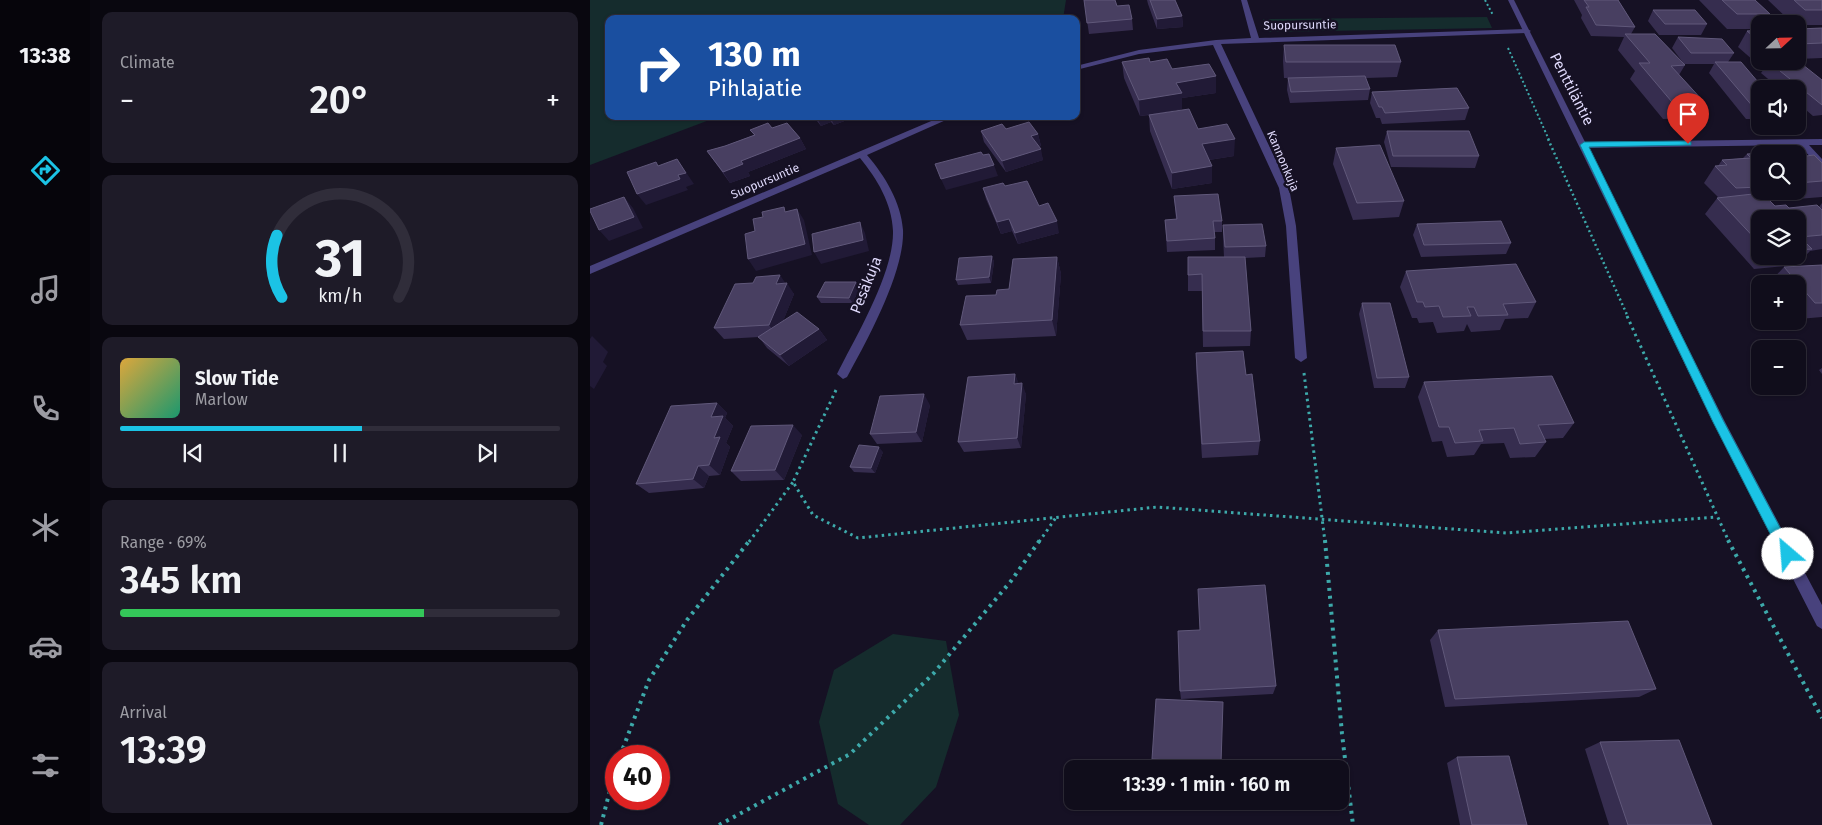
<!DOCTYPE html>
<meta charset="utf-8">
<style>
body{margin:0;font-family:"Fira Sans",sans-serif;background:#1e1b28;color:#f1f3f6;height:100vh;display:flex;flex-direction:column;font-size:19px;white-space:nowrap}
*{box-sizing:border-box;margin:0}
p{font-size:16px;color:#9c9ca3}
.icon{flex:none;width:28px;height:28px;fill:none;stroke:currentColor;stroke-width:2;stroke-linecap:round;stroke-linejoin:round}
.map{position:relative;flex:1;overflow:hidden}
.side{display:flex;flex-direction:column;gap:12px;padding:12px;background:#09070f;width:500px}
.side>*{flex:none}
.banner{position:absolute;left:15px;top:15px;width:475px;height:105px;border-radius:10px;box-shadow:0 1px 4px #0004,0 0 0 1px #302d3a;background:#1a4fa0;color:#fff;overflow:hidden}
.needle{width:32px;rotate:68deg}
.fabs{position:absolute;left:1161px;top:15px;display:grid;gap:10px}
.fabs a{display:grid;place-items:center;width:55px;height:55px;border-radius:10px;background:#100d1b;box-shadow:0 1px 4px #0004,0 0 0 1px #302d3a;font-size:25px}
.speed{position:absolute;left:15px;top:745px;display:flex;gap:10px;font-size:25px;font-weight:700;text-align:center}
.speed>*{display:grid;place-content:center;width:65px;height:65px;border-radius:50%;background:#100d1b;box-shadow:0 1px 4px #0004,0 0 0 1px #302d3a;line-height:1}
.speed .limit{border:8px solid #d22;background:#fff;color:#111}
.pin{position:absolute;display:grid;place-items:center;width:42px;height:42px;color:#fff;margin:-51px -21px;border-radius:50% 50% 50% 0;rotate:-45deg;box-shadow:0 0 5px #0007}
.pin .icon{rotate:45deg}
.me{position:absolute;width:55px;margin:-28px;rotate:333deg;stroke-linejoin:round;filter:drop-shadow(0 0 4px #0008)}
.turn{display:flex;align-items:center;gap:18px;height:105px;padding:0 20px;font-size:22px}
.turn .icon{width:65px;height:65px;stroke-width:2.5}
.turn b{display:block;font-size:35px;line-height:42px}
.big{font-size:38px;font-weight:600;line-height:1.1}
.side .tile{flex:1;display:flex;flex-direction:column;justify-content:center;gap:8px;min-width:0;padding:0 18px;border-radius:10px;background:#1e1b28}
.side .dial{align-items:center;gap:0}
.dial svg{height:130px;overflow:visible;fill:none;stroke:#302d3a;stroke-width:7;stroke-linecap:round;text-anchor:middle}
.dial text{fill:#f1f3f6;stroke:none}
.song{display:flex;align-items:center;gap:15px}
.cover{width:60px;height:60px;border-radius:8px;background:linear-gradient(135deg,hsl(40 70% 55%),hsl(160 70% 35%))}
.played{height:5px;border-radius:2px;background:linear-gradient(90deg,#1bc3e5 55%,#302d3a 55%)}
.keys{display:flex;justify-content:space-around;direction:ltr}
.heat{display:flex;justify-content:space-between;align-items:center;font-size:28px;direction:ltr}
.charge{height:8px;border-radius:4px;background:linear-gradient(90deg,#34c759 69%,#302d3a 0)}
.trip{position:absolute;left:474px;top:760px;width:285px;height:50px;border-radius:10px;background:#100d1b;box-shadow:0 1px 4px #0004,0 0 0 1px #302d3a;font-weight:600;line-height:50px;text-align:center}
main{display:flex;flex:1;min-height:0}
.tabs{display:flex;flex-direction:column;width:90px;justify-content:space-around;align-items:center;background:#06050b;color:#9c9ca3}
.tabs .icon{width:35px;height:35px}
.tabs .current{color:#1bc3e5}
.tabs b{font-size:22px;color:#f1f3f6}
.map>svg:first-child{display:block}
.green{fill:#152c2d}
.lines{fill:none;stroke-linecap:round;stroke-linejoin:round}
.path-far3{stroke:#3da9aa;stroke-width:2;stroke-dasharray:2 2.5;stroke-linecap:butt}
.path-far2{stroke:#3da9aa;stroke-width:2.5;stroke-dasharray:2 3;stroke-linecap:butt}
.path-far1{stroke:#3da9aa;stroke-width:3;stroke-dasharray:2.5 4;stroke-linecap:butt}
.path{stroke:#3da9aa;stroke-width:4;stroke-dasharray:3 5;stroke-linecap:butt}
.minor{fill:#48427d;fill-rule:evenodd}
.tertiary{fill:#48427d;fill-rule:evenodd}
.wall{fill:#362d4f;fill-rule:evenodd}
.shaded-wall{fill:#211a36}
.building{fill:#483f61;stroke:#60587a}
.route{fill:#1bc3e5;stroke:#127f95}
.labels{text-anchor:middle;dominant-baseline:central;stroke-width:5;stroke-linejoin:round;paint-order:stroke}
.far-street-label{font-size:12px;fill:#dfd9fb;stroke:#161124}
.street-label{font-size:15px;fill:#dfd9fb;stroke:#161124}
</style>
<main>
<nav class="tabs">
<b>13:38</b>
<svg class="icon current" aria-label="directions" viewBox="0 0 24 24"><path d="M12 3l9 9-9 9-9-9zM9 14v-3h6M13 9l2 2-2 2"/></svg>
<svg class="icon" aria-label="music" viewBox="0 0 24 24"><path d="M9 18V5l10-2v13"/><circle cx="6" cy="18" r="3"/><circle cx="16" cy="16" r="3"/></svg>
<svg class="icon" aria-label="phone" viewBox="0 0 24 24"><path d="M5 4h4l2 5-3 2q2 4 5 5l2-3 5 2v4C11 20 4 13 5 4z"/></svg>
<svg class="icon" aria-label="climate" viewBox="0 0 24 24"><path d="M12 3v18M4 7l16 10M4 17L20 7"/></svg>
<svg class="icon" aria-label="car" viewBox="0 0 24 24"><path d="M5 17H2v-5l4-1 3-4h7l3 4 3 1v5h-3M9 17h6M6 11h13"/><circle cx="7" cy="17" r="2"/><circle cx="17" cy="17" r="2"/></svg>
<svg class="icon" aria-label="filters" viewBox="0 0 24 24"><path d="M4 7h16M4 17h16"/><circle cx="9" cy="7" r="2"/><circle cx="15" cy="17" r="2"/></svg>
</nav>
<section class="side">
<div class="tile"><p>Climate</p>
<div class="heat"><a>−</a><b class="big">20°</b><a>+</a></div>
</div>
<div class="tile dial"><svg viewBox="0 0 100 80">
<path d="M14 69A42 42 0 1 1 86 69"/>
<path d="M14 69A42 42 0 0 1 11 31" stroke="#1bc3e5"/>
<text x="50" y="56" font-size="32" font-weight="700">31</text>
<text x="50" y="72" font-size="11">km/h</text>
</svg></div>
<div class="tile">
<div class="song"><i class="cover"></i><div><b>Slow Tide</b><p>Marlow</p></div></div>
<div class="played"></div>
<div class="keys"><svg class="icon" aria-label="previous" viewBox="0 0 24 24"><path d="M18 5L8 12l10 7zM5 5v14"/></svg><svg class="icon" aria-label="pause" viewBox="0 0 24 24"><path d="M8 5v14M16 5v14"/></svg><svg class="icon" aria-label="next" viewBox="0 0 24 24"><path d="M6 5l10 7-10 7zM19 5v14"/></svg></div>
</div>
<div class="tile"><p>Range · 69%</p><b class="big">345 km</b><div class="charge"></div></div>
<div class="tile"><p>Arrival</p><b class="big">13:39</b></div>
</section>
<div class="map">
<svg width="1232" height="825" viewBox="0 0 1232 825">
<rect width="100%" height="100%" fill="#161124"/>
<path class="green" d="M0,0H476L473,19H19V116H130L0,165Z
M897,17L902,28L676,32L673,19Z
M303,634L356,641L369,715L346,787L310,825H279L248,804L229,722L244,670Z"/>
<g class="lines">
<path class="path-far3" d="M895,0L903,15
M918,48L959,140"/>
<path class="path-far2" d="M958,139L1038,317"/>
<path class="path-far1" d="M1037,316L1139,542
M714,373L735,542
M246,390L203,482L223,515L268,538L567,507L916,533L1126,517
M159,542L203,482
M449,542L467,516"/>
<path class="path" d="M735,540L752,734L763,825
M1138,540L1232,718
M30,756L59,680L97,620L160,540
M11,825L26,767
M129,825L260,754L343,674L421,581L450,540"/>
<path class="minor" d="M651,0H657L669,38L937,29L941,31L937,33L631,44L699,188L706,226L717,358L711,362L705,358L696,226L689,188L623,45L549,54L486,70V66L549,50L626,40L661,38Z
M353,116H365L277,155C295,176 311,202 313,230C315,271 277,341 257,377L253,379L247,374C266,336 304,273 303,231C302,203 287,179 270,158L0,274V266Z
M1232,139V145H1219L1232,159V167L1229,166L1209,145L994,148L990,145L994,142Z"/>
<path class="tertiary" d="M918,0H924L1134,420L1232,605V629L1227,626L1123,422Z"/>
</g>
<path class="wall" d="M494,0L527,6L542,19L543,30L499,34Z
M557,0H585L592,16L593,27L567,29L558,4Z
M984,0H1028L1045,27L1041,34L1095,65L1089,75L1114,102L1104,118L1073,119L1040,79L1045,71L1028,50L1034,37L1001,36L991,18L992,15Z
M1109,0H1165L1180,14L1174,24H1170V29H1137Z
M1178,0H1232V25H1208V24H1203Z
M1063,10L1117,24L1111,35H1069L1058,21Z
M1232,28V58L1208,59V29Z
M1170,30V61H1164L1148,47L1157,31Z
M1088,37L1144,53L1138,62L1170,89V119H1156L1119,73L1124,64H1094L1082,48Z
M694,45L811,62L807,77L776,78L780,89L778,100L700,103L697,90L698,78H721H694L693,61Z
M532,62H560L582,69L626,76V93L592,98V109L565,114L608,129L644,156L619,160L622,183L582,189L560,131L559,115L550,116L534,78Z
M1179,62L1232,80V115L1223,116L1208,103V89H1190L1171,73Z
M782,92L879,108L875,120L792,124L790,118H786L780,103Z
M223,116H261L256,117L257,120L244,125L241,122L231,126Z
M182,128L210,138L216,149L158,172L160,176L140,183L117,151L135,146L164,135L160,130Z
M416,129L448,134L451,146H449L453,160L416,172L394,142L391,131Z
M797,131L889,156L885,168L801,167L794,142Z
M746,148L814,201L809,217L763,220L743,164Z
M1157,154H1170V191H1208V157L1232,163V197L1180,201L1185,206L1199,208L1229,207L1232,203V249L1220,251L1207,265L1164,269L1115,214L1128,197L1114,183L1125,166H1128L1132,160L1153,158ZM1170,219H1208V256H1170Z
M415,186L449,206L469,233L428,244L422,231L411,234L396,199L393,188Z
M584,196L632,221V232H624L625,238V250L577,252L575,220L586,219Z
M827,224L921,243L916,254L831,257L823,235Z
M633,225L676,246L675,257L655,258L661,331L660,346L613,347L612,291H598V257H634L633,236Z
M402,256L404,262L401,283L368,285L366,280Z
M467,257L471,274L466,336L377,340L370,325L406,295L419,289Z
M1232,265V317L1209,319L1208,318V284L1179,283L1194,267Z
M816,271L946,302L938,318L915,319L910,330L881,332L877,324L874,331L847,333L843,322L829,323L827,318H822L810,287Z
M266,282L269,288L263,303H231L227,297Z
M195,283L204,294L193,321L229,329L237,340L199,366L177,348L169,337L134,339L124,328Z
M772,303L819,377L815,388H784L769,314Z
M606,353L656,375L670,441L668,455L612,458L606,369Z
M1232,368V374L1229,370Z
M425,374L428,383L436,394L431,448L374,452L368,442Z
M834,382L984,423L973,438L954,439L956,442L945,457L920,458L914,443L891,444L884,455L857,457L852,441L842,442L828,397Z
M127,403L137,413L135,418L143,426L136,443L140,447L130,475L119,476L114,488L59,493L46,484Z
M340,405L332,442L287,444L280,434Z
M212,435L194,480L151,481L141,471Z
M293,452L285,473L264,472L260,467Z
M610,630L686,686L683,694L591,699L590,691Z
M848,630L1066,689L1049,697L855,707L840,640Z
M1010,742L1122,825H1019L995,749Z
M867,757L937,825H870L857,763Z
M562,759L631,763V767L564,764Z"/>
<path class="shaded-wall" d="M592,16L593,27L567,29V19Z
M626,76V93L592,98V109L550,116L549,100L586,83Z
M226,116H239L241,122L231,126Z
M240,116H261L256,117L257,120L244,125Z
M273,116H284L275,120Z
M448,134L451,146L444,148L441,136Z
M210,138L216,149L158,172L160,176L140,183L133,172L151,161Z
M645,139L644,156L612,161V144Z
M451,149L453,160L416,172L412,161Z
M87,159L104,184L96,187L98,190L56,205L47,194L88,175Z
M404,165L408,176L356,190L351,179Z
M622,166V183L582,189V173Z
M34,197L43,208L53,228L19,241L9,230Z
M207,209L214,220L222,255L166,271L158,259Z
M419,219L422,231L411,234L407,222Z
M467,221L469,233L428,244L425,233Z
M270,222L275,233L279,251L231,264L224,252Z
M402,256L404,262L401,283L399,277Z
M467,257L471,274L466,336L462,320Z
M190,275L196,284L197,283L204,294L187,336L179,325L186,284Z
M266,282L269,288L263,303L259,298Z
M229,329L237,340L199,366L190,355Z
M2,336L18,352L13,362L17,366L4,389L0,386V339Z
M425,374L429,384H424Z
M432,383L436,394L431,448L427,438Z
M334,394L340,405L332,442L326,432Z
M127,403L137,413L135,418L143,426L136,443L140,447L130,475L119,465L124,438L121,417Z
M203,425L212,435L194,480L185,470Z
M289,447L293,452L285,473L281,468Z
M108,466L119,476L114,488L103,479Z"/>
<path class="building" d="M494,0H525L527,6L539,5L542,19L497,23Z
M560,0H585L592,16L567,19Z
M994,0H1028L1045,27L1006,25L996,7H999Z
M1132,0H1165L1180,14H1147Z
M1204,0H1232V10H1215Z
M1063,10H1105L1117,24H1075Z
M1232,28V43L1208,44V29Z
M1170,30V42L1157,31Z
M1035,34H1065L1095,65L1081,66L1114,102H1082L1049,63H1060Z
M1088,37L1132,39L1144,53H1101Z
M694,45H805L811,62H696Z
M559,58L560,62L577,59L582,69L619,64L626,76L586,83L592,93L549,100L532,62Z
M1188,61H1208L1232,80V105L1179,62Z
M1125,62H1151L1174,89H1170V108H1164Z
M775,76L780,89L701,92L698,78Z
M867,88L879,108L795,113L792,107H789L782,92Z
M599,109L608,129L637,124L645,139L612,144L622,166L582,173L559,115Z
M439,122L448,134L441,136L451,149L412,161L391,131L412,124L416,129Z
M178,123L182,128L197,123L210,138L151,161L153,164L133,172L117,151L135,146L165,135L160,130Z
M797,131H879L889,156H803Z
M790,145L814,201L767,203L746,148Z
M391,152L393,155L399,154L404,165L351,179L345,164Z
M1200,152L1202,154H1187L1186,153Z
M1172,153L1173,154H1170V187L1146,188L1125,166L1137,165L1132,160L1161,158L1157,154Z
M1224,155L1232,163V181L1208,183V157Z
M87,159L96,173L88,175L90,179L47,194L37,172L66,162L68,166Z
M437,181L449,206L458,203L467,221L425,233L419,219L407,222L393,188L413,183L415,186Z
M1172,193L1185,206L1196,205L1199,208L1227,205L1232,210V235L1210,237L1222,249L1208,250V219H1170V244L1127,198Z
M628,194L632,221H623L625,238L577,241L575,220L587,219L584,196Z
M34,197L44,217L9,230L0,211V209Z
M194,207L195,212L207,209L215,244L158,259L155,234L165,231L163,219L173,217L172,212Z
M911,221L921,243L834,245L827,224Z
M270,222L273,240L224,252L222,234Z
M672,224L676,246L635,247L633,225Z
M402,256L399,277L366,280L369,258Z
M467,257L462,320L370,325L376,296L406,295L407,290L419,289L423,259Z
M598,257H655L661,331H613L612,274L598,275Z
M926,264L946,302L913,304L918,315L888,316L884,307H877L881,316L853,317L849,306L835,307L833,302H827L816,271Z
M1232,265V303H1225L1194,267Z
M190,275L186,284L197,283L179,325L124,328L145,284L163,283L166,277Z
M235,282H266L259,298L227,297Z
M772,303H800L819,377L787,378Z
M207,312L229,329L190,355L168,337Z
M653,351L656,375L662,374L670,441L612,444L606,353Z
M425,374L424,384L432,383L427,438L368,442L378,377Z
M962,376L984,423L948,425L956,442L930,444L924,428L889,430L893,441L865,443L859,427H849L834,382Z
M334,394L326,432L280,434L290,396Z
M127,403L121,417L133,416L124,438L130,437L119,465L108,466L103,479L46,484L81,406Z
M203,425L185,470L141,471L161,426Z
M269,445L289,447L281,468L260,467Z
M675,585L686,686L590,691L588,631L610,630L608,589Z
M1038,621L1066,689L865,699L848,630Z
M566,699L633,702L631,763L562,759Z
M1089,740L1122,825H1038L1010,742Z
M919,756L937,825H882L867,757Z"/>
<path class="route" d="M1098,141L1101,142V145L999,147L1133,420L1202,550L1204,554L1202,559L1198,560L1193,559L1123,422L990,145L994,142Z"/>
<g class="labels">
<g class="far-street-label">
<text transform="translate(710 25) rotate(-1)">Suopursuntie</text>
<text transform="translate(693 161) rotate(67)">Kannonkuja</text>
<text transform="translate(175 181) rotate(-23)">Suopursuntie</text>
</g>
<g class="street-label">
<text transform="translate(982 89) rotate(63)">Penttiläntie</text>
<text transform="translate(276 285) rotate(-68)">Pesäkuja</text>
</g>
</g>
</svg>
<div class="fabs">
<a><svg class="needle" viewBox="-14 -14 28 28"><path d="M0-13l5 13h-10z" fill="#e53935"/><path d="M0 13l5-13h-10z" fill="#9c9ca3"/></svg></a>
<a><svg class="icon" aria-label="sound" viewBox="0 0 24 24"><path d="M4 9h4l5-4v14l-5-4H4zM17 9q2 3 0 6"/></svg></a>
<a><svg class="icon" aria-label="search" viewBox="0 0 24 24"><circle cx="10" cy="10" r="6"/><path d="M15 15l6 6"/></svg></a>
<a><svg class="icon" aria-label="layers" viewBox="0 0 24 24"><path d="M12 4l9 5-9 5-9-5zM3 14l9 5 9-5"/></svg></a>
<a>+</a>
<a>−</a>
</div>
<div class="speed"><div class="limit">40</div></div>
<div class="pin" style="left:1098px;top:144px;background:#d93025"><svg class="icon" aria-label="arrive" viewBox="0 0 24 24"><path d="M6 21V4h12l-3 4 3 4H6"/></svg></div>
<svg class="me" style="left:1198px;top:554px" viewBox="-20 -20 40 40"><circle r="19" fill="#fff"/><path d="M0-13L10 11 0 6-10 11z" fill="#1bc3e5"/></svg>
<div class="trip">13:39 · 1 min · 160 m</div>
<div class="banner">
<div class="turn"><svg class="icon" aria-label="right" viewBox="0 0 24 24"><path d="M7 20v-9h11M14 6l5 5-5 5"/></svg><div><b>130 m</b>Pihlajatie</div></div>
</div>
</div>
</main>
